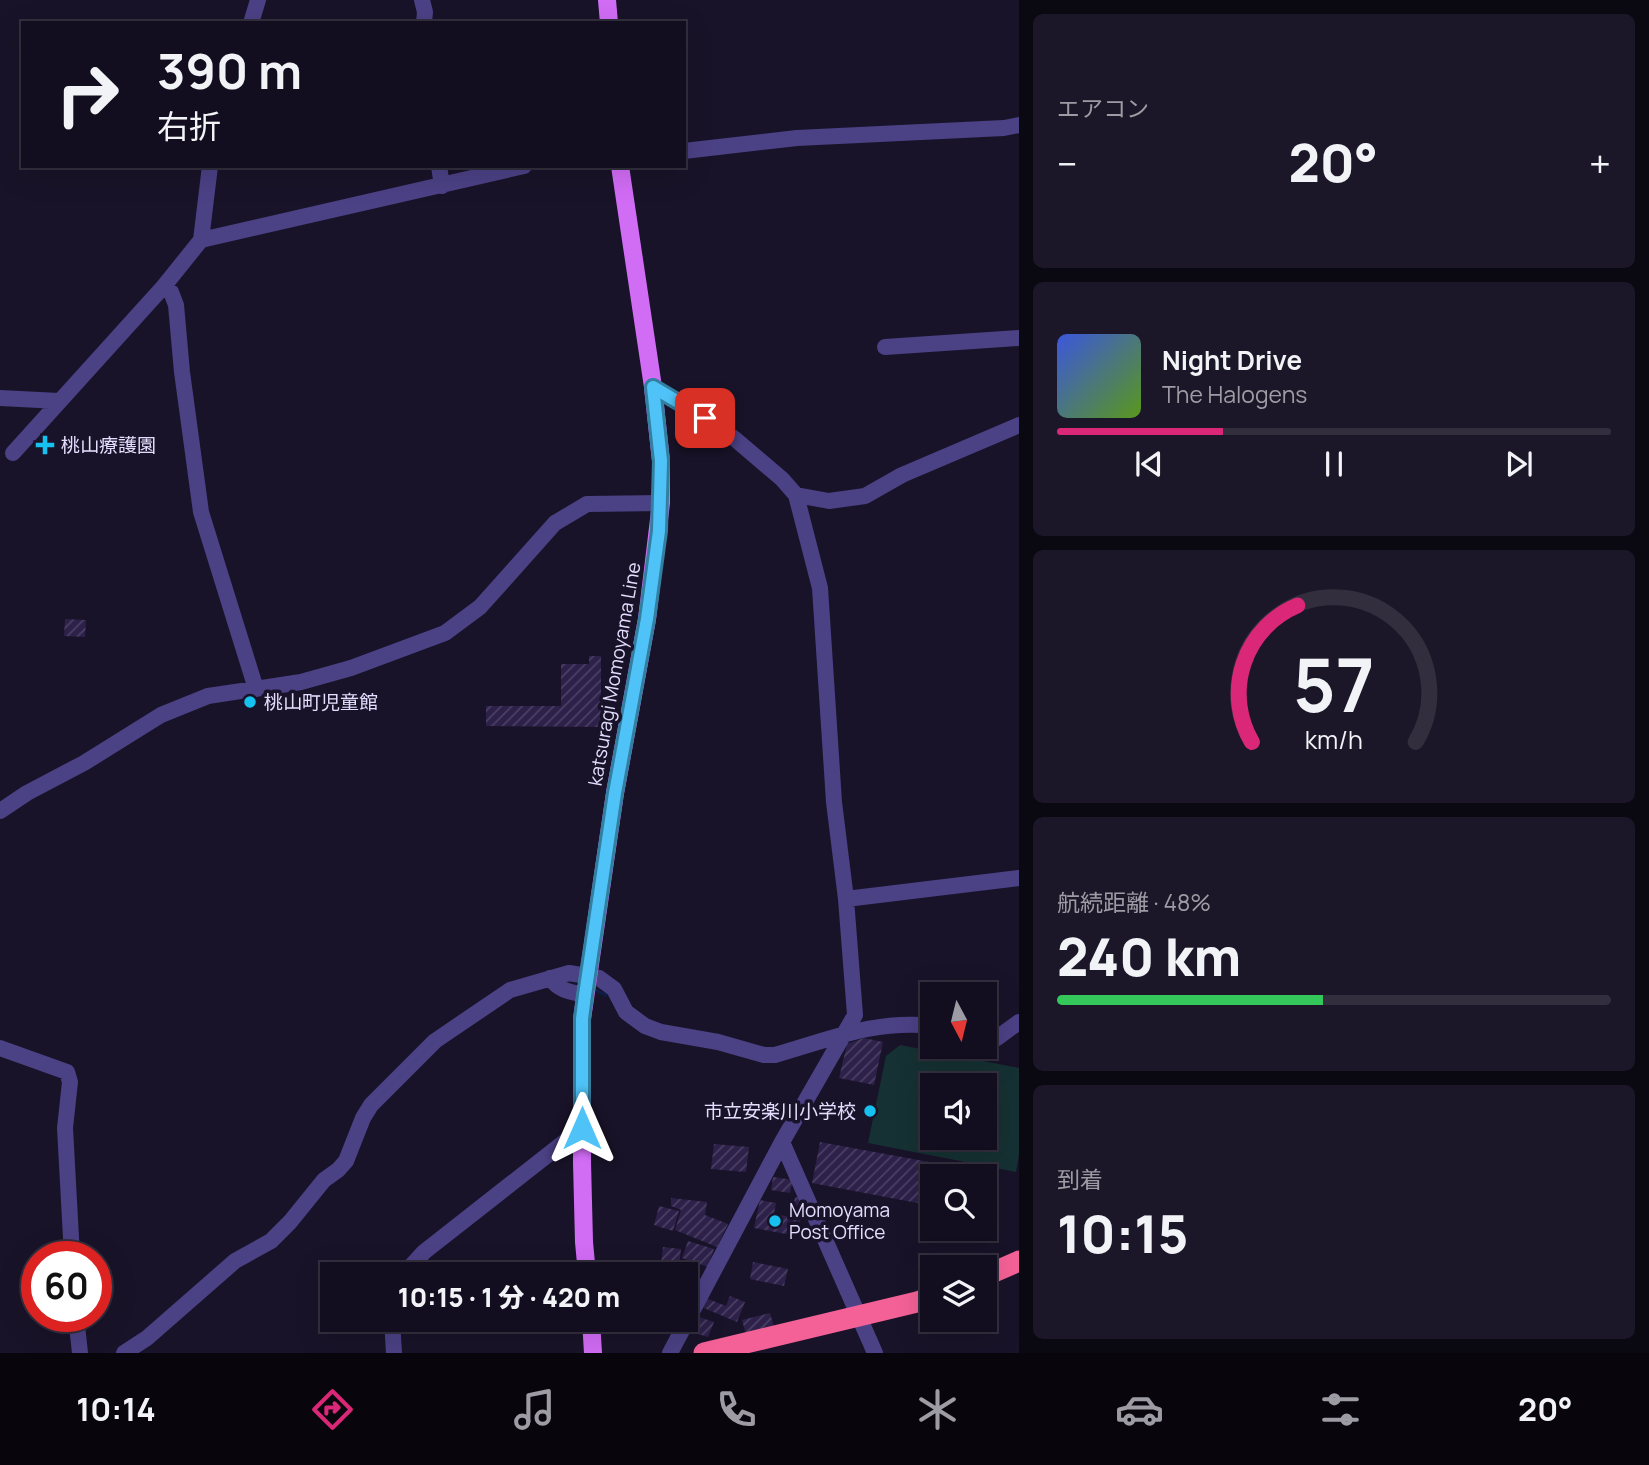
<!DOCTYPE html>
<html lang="ja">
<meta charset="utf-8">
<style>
body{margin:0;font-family:Manrope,"Noto Sans JP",sans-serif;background:#1c1728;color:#f1f3f6;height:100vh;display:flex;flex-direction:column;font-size:26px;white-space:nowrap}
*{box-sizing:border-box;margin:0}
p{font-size:23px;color:#9d9ca4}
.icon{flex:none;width:38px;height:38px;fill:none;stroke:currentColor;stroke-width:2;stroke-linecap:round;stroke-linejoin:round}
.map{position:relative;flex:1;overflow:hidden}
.drawer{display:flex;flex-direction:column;gap:14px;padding:14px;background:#0a0811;width:630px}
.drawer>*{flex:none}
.hud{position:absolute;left:21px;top:21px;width:665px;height:147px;border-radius:0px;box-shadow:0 7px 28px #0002,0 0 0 2px #322e3d;background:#130e1f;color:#f1f3f6;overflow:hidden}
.needle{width:46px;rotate:173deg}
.fabs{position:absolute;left:920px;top:982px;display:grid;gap:14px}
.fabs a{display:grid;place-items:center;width:77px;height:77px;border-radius:0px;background:#130e1f;box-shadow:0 7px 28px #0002,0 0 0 2px #322e3d;font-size:35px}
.speed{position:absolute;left:21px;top:1241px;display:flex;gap:14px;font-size:35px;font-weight:700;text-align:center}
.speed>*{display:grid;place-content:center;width:91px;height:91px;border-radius:50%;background:#130e1f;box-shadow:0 7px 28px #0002,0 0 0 2px #322e3d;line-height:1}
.speed .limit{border:10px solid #d22;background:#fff;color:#111}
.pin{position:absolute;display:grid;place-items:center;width:60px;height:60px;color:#fff;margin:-30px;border-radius:14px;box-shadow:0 4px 10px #0006}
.me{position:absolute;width:77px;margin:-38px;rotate:0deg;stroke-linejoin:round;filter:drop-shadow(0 0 5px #0008)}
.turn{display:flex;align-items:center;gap:24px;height:147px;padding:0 21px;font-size:32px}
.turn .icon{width:91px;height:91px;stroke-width:2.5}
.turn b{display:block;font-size:49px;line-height:60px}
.big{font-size:52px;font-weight:800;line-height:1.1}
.drawer .widget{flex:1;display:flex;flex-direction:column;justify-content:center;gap:10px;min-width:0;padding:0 24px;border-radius:10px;background:#1c1728}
.drawer .dial{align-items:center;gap:0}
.dial svg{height:182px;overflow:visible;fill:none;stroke:#322e3d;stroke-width:7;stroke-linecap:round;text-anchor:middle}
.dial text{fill:#f1f3f6;stroke:none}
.song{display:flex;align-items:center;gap:21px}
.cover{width:84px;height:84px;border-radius:10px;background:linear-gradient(135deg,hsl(230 70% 55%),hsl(90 70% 35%))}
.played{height:7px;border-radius:4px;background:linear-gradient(90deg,#db2777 30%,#322e3d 30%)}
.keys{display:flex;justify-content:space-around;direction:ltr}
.heat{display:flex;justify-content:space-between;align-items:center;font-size:38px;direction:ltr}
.charge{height:10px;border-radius:5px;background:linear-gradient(90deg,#34c759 48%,#322e3d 0)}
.trip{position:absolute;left:320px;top:1262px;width:378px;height:70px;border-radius:0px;background:#130e1f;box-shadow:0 7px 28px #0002,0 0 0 2px #322e3d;font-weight:800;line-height:70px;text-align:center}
.dock{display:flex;height:112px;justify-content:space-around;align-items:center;background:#08060c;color:#9d9ca4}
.dock .icon{width:49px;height:49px}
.dock .on{color:#db2777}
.dock b{font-size:32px;color:#f1f3f6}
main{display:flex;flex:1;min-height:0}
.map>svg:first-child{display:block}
.garden{fill:#163133;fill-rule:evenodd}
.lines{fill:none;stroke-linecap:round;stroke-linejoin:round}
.stream{stroke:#0f1d46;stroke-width:3.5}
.building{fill:url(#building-hatch)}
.street{stroke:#4b4185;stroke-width:16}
.primary{stroke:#d16cf5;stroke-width:18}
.highway{stroke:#f46197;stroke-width:21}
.route-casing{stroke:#337fa1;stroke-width:18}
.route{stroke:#4fc3f7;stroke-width:12}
.poi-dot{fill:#17c1ef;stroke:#191329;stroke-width:2.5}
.labels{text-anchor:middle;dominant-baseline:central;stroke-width:7;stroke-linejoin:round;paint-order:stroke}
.poi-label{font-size:19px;fill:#e4ddfd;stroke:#191329;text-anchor:start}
.street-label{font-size:19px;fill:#e4ddfd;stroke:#191329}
</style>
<main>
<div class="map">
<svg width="1019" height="1353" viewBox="0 0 1019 1353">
<defs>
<pattern id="building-hatch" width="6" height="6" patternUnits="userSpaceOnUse" patternTransform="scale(1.75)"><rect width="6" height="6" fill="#2d2049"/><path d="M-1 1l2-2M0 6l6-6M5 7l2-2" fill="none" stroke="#4b4064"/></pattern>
</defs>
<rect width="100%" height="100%" fill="#191329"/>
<path class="garden" d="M900,1045L1019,1068V1154L1016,1172L868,1143L886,1056ZM933,1085H985V1138H933Z"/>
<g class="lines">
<path class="stream" d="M593,989L606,995"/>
</g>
<path class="building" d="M65,619L86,620L85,637L64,636Z
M589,656H601V727L486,726V706H561V664H589Z
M864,1038L883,1042L874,1085L839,1078L847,1044Z
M820,1142L973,1170L972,1176H933V1206L812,1183Z
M714,1144L749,1147L746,1172L711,1169Z
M773,1177L793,1180L790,1193L771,1190Z
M795,1197L805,1199L797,1236L754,1228L760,1200L776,1203L774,1214L791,1217Z
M671,1198L707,1202L705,1215L728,1224L717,1247L675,1230L681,1210L671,1206Z
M659,1206L679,1211L673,1231L654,1225Z
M688,1241L714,1249L708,1267L682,1258Z
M663,1247L681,1249L679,1266L661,1263Z
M753,1262L788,1269L784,1286L750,1279Z
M730,1296L745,1302L737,1322L699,1306L703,1297L726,1306Z
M770,1313L774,1327L746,1335L742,1320Z
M693,1315L714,1322L708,1337L688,1331Z"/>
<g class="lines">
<path class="street" d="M422,0L425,12L424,23
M251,23L258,0
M684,151L797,138L1004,128L1019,125
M439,166L442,186
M201,240L524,166
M164,286L171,292L176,305L182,372L201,512L256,689
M885,347L1019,338
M653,387L705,418L735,439L782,479L796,495L820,588L834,802L846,899L855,1015L782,1142L670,1353
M0,398L59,401
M13,453L164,286L201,240L210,166
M796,495L829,501L865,496L902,475L1019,425
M0,811L27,793L84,763L161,715L208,696L301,682L351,668L445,633L480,607L555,523L587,504L661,503
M846,899L1019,878
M550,978C559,991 571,992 585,995
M985,1036L997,1038L1019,1022
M0,1048L67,1072L70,1082L65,1128L72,1256
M782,1142L875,1353
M404,1274L424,1252L582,1128
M76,1316L80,1353
M392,1320L394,1353
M124,1353L147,1338L235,1261L271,1241L290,1222L324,1180L338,1170L346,1161L363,1118L371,1105L435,1041L510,990L569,973L599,978L614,989L626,1012L645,1026L661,1032L718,1042L764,1055H775C828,1040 876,1019 933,1026"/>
<path class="primary" d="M607,0L609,23
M587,1274L584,1242L582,1162V1019L615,793L647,619L661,503V461L653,387L620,166
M591,1320L593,1353"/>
<path class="highway" d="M985,1276L1019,1261
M704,1353L917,1302L933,1296"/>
</g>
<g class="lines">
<g class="route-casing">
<path id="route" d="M582,1128V1019L585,995L615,793L647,619L659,531L661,461L653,387L705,418"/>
</g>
<use href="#route" class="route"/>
</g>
<g class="poi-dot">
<path d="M41.5 434.5h7v7h7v7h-7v7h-7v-7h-7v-7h7z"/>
<circle cx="250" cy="702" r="7"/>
<circle cx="870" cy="1111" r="7"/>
<circle cx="775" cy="1221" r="7"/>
</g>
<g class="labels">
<g class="poi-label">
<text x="61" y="445">桃山療護園</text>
<text x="264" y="702">桃山町児童館</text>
<text x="856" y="1111" text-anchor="end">市立安楽川小学校</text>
<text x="789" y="1210">Momoyama<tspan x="789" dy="22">Post Office</tspan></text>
</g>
<g class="street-label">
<text transform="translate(614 674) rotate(-80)">katsuragi Momoyama Line</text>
</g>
</g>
</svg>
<div class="fabs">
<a><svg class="needle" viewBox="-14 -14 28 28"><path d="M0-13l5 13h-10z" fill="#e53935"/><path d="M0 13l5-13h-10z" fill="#9d9ca4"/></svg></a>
<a><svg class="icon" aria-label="sound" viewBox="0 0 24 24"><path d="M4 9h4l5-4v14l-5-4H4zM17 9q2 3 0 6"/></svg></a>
<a><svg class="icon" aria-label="search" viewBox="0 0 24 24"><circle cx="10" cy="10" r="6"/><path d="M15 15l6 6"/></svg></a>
<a><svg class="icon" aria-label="layers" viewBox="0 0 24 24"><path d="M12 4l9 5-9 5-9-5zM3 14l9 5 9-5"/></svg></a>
</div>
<div class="speed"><div class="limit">60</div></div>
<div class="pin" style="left:705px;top:418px;background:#d93025"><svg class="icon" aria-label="arrive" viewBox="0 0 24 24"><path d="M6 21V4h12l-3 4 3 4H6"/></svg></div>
<svg class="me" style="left:582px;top:1128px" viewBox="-20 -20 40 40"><path d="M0-17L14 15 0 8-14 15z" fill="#4fc3f7" stroke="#fff" stroke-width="4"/></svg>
<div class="trip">10:15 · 1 分 · 420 m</div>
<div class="hud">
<div class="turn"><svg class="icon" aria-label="right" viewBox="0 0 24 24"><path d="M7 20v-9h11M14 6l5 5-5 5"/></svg><div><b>390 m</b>右折</div></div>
</div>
</div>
<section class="drawer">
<div class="widget"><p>エアコン</p>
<div class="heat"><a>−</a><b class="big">20°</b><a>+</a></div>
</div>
<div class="widget">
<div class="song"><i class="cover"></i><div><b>Night Drive</b><p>The Halogens</p></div></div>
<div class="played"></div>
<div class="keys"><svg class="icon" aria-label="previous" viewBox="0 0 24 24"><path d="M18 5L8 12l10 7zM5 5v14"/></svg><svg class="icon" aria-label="pause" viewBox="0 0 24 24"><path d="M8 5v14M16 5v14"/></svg><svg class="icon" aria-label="next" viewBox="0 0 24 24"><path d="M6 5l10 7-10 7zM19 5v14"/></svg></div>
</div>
<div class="widget dial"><svg viewBox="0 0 100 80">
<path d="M14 69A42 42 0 1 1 86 69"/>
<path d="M14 69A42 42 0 0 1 34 9" stroke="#db2777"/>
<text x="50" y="56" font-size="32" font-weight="700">57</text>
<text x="50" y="72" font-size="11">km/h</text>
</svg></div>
<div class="widget"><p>航続距離 · 48%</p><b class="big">240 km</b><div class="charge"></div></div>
<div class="widget"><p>到着</p><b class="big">10:15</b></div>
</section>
</main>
<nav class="dock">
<b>10:14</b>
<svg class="icon on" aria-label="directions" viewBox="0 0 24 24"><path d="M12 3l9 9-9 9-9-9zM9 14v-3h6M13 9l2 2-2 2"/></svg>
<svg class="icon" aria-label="music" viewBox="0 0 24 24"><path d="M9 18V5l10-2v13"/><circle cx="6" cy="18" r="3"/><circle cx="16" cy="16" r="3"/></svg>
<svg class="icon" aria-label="phone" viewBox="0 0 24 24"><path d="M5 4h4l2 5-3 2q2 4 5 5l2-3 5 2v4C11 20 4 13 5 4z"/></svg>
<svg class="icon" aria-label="climate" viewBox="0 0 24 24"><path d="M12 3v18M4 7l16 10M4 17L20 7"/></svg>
<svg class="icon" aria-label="car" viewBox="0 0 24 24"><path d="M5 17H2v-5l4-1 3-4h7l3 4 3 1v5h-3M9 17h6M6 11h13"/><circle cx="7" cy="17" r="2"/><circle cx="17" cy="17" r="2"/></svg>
<svg class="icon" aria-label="filters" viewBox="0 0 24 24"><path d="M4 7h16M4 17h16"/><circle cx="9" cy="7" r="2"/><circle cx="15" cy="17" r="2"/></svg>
<b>20°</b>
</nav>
